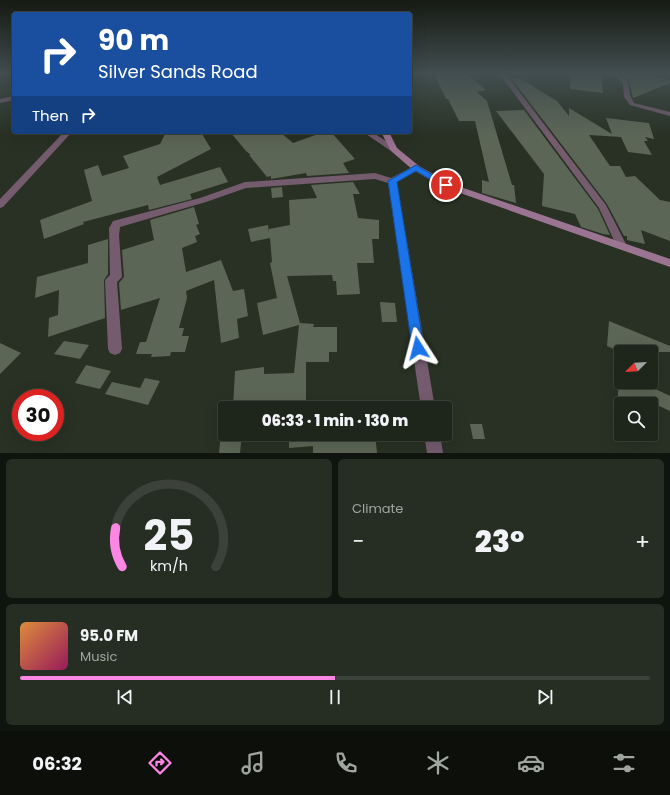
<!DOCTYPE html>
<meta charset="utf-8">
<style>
body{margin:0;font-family:Poppins,sans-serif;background:#262d23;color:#f1f3f6;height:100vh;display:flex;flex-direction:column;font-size:15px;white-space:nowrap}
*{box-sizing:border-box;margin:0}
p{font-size:13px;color:#a1a5a2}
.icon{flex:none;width:22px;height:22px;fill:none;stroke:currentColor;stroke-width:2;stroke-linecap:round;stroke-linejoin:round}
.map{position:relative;height:453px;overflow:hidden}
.drawer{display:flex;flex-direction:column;gap:6px;padding:6px;background:#10140e;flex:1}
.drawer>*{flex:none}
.guide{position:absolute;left:12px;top:12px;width:400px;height:122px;border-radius:4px;box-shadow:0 4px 16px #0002,0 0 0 1px #3c4239;background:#1a4fa0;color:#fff;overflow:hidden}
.needle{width:26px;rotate:246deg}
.fabs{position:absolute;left:614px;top:345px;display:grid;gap:8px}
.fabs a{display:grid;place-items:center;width:44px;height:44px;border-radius:4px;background:#1e251a;box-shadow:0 4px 16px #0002,0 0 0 1px #3c4239;font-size:20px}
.speed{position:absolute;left:12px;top:389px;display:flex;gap:8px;font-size:20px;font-weight:700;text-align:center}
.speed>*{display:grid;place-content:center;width:52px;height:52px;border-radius:50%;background:#1e251a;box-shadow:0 4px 16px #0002,0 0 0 1px #3c4239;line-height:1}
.speed .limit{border:6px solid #d22;background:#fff;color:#111}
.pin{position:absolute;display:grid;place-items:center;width:34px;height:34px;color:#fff;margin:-17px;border:2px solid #fff;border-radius:50%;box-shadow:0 1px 4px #0007}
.me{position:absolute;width:44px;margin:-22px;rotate:351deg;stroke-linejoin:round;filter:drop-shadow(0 0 3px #0008)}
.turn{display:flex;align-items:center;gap:14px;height:84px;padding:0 20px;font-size:18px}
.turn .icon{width:52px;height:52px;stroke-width:2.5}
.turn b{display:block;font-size:28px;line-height:34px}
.then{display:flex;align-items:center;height:38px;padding:0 20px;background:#0003;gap:8px;font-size:15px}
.big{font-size:30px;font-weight:800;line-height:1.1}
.drawer .tile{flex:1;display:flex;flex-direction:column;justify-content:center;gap:6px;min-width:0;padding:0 14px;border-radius:6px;background:#262d23}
.drawer .dial{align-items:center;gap:0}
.dial svg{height:104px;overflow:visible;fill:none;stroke:#3c4239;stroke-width:7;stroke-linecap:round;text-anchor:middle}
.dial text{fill:#f1f3f6;stroke:none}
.song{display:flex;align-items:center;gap:12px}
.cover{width:48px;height:48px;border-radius:6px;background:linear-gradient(135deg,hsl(30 70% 55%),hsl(330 70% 35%))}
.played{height:4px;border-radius:2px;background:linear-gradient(90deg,#fc86e4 50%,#3c4239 50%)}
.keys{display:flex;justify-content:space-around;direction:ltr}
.heat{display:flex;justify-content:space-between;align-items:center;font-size:22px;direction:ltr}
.drawer .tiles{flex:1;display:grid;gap:6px;grid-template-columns:1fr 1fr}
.tile:last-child{grid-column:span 2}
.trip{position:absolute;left:218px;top:401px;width:234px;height:40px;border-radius:4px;background:#1e251a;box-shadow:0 4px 16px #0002,0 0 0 1px #3c4239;font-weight:800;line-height:40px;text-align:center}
.menu{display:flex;height:64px;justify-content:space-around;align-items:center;background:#0c0f0a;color:#a1a5a2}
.menu .icon{width:28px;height:28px}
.menu .on{color:#fc86e4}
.menu b{font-size:18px;color:#f1f3f6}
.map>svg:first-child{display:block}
.building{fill:#5c6656}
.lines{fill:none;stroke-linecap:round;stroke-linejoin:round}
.street{fill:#745b6e;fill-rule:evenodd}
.secondary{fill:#9b7492;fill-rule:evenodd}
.route{fill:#1a73e8;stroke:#114b97}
</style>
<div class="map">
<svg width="670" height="453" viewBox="0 0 670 453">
<rect width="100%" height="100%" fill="#283123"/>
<path class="building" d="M453,73H466L486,90L477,92L487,101L512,185H514L516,203L482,193V180L489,182L475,121H459L448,99H446L435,75Z
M571,73H601L603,93L570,89Z
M616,73H635L670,80V83L633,98L629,81Z
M511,78L521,79L557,101L569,116V108L612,134L606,118L649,123L654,139L645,137L648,141H644L652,155L628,152L621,137L589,135L610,166H620L626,177L635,176L660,200L670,202V241L641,230L645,244L627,240V236H624L607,204Z
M524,110L598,209L610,235L603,234L581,227L575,214L542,206L544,174L496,111Z
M166,132H201L211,149L157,177L160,185L220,167L228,182L190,194L192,199L149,210L148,205L83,222L84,224L44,239L40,220L92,201L84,170L98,165L102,176L129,168L123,156L160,144Z
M230,132H280L293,143L324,132H331L355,159L343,163L349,173L307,176L306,173L271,179V176L267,177L249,155H251L246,151Z
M353,182L360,194H353L358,218L379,220V239H372L374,263H357L360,294L337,295L336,281H333L332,275L287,276L300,323L314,324L313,327H337V352H329V362H306V408H233L235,371L264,367V374L294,373L299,325L263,335L257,303L277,298L270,263L272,262L270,238L251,242L248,229L268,225L269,232V229L290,225L289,200L317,198L311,185Z
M282,187L283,197L272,198L271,188Z
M194,207L199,224L196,225L200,234L195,236L197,242L182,248L186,272L221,260L233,291L244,289L248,316L237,319L239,338L221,343L214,280L186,291L187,298L179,328H184L182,336H189L185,352H171L170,356L151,357L152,354H136L140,342H146L160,298L121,310L119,283L124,277L122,250L154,240L150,220Z
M108,239V274L104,280L105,318L48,337L49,318L58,315L59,290L35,298L37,277L88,263V245Z
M380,302L395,303L397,322H382Z
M609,321L670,346V352H620L607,346Z
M64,341L89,345L80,359L54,354Z
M0,343L21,353L0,374Z
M86,365L111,371L100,389L75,383Z
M145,378L160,381L148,405L105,394L112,382L140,388Z
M619,382H641L670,396V411L655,404H617Z
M470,424H482L485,439H473Z
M221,434H242L240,453H219Z
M289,434H375L377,453H313V446L289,448Z"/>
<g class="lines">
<path class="street" d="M499,73H505L606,205L627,246L626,249H618L599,208Z
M604,73C614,73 620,75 628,82L630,95L634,103L670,112V116L630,105L624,97L623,83L617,78Z
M14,96V100L0,103V99Z
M64,132H72L3,207L0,208V199Z
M363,132H372L398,149L397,151H391Z
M416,165L419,166L420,168L419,170L397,182L435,408H421L388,183L375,179L246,188L206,202L120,227L119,235L122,277L117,282L122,349L120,353L115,355L110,353L108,349L105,280L110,275L109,228L113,221L200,198L245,182L375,173L391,178Z
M424,434H440L443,453H427Z"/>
<path class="secondary" d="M381,132H389L397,148L419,166L449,183L670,259V267L443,187L413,170L391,151Z"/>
</g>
<linearGradient id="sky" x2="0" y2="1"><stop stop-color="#161b13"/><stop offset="0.54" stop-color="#424e50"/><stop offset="1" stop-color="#424e50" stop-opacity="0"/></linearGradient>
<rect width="670" height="136" fill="url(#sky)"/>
<path class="route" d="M416,165L450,185L446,188L443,187L416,171L397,182L424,348L422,351L418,353L414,351L412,348L388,181Z"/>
</svg>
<div class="fabs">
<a><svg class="needle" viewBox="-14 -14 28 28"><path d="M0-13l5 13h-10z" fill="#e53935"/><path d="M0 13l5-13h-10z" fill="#a1a5a2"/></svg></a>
<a><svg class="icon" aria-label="search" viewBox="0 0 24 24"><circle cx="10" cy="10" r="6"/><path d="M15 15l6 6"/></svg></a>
</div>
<div class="speed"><div class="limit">30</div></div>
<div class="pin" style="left:446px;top:185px;background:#d93025"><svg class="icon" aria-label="arrive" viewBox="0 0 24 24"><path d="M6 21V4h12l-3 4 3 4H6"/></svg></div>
<svg class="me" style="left:418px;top:348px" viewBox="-20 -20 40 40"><path d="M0-17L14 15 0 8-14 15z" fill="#1a73e8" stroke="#fff" stroke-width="4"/></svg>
<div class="trip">06:33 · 1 min · 130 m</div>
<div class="guide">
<div class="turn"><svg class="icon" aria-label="right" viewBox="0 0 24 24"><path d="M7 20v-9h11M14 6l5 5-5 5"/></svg><div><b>90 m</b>Silver Sands Road</div></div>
<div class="then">Then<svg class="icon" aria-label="right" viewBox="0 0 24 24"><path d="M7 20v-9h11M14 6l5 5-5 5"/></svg></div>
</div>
</div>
<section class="drawer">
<div class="tiles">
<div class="tile dial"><svg viewBox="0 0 100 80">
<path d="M14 69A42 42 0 1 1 86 69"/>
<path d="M14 69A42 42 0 0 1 9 39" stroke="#fc86e4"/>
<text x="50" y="56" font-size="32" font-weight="700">25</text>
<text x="50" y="72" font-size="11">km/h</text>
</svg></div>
<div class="tile"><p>Climate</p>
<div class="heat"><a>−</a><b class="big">23°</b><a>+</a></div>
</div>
<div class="tile">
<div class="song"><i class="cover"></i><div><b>95.0 FM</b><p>Music</p></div></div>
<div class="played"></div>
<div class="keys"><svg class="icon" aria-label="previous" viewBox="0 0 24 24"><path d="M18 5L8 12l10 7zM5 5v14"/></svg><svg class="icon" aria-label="pause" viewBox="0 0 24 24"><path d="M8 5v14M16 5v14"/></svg><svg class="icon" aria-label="next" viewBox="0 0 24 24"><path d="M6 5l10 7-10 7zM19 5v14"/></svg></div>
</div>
</div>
</section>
<nav class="menu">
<b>06:32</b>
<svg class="icon on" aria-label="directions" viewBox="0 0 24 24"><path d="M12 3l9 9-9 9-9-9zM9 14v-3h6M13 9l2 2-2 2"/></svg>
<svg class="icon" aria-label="music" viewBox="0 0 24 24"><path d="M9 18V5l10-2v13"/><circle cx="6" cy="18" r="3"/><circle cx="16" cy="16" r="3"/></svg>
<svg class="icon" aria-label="phone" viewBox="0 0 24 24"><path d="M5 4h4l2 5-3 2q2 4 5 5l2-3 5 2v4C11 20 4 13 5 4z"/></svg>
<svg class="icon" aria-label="climate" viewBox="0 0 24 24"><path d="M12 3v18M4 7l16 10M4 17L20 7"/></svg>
<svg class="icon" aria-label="car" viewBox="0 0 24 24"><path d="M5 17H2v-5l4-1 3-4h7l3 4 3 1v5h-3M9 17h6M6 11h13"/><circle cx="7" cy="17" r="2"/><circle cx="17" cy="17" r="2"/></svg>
<svg class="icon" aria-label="filters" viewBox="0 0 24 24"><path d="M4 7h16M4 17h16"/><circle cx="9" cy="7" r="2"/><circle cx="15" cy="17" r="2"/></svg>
</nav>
